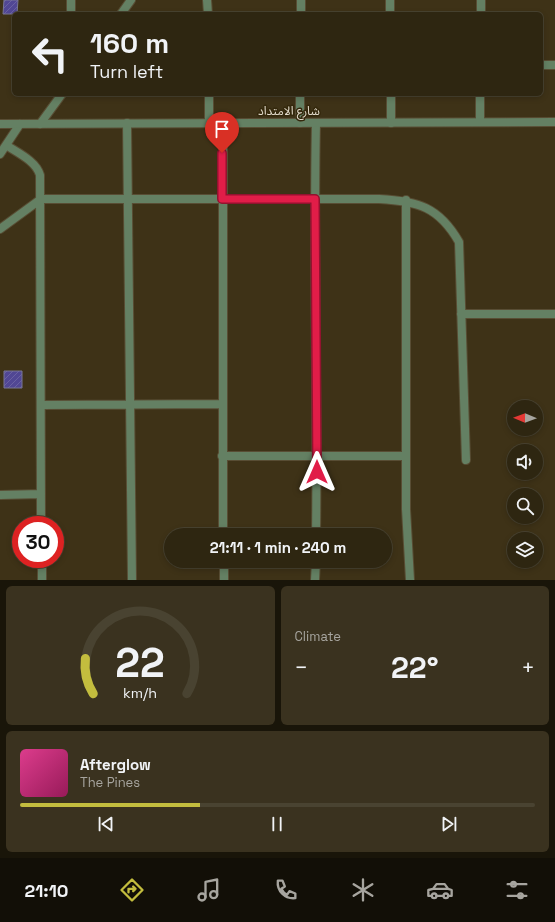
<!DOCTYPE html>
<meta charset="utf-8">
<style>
body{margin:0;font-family:"Space Grotesk","Noto Sans Arabic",sans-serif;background:#3a321f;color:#f1f3f6;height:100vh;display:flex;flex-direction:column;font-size:15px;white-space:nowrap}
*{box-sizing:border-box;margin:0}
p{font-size:13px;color:#a7a59f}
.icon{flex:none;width:22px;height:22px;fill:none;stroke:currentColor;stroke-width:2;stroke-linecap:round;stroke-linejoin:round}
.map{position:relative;height:580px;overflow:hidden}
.sheet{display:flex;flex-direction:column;gap:6px;padding:6px;background:#191509;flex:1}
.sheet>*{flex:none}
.guide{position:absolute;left:12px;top:12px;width:531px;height:84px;border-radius:6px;box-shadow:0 2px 6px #0003,0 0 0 1px #494331;background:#2e2611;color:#f1f3f6;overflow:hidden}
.needle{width:26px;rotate:271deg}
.tools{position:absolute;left:507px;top:400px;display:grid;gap:8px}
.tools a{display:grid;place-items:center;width:36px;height:36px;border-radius:50%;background:#2e2611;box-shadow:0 2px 6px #0003,0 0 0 1px #494331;font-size:20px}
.speed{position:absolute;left:12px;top:516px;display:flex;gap:8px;font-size:20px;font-weight:700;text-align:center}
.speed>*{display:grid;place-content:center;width:52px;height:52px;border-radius:50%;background:#2e2611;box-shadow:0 2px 6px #0003,0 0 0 1px #494331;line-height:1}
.speed .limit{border:6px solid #d22;background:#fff;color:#111}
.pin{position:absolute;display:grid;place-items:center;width:34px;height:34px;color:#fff;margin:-41px -17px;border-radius:50% 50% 50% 0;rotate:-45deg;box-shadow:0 0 4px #0007}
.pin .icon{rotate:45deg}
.me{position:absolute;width:44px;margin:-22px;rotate:0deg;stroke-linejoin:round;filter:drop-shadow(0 0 3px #0008)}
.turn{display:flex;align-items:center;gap:14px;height:84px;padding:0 12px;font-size:18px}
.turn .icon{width:52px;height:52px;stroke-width:2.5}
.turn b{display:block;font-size:28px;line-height:34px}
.big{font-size:30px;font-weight:800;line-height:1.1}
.sheet .tile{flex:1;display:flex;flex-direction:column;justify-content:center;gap:6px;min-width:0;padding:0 14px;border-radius:6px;background:#3a321f}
.sheet .dial{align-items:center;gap:0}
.dial svg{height:104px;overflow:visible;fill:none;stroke:#494331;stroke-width:7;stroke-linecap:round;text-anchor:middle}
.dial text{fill:#f1f3f6;stroke:none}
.song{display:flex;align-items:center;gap:12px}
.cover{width:48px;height:48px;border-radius:6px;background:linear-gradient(135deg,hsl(330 70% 55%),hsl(330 70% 35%))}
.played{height:4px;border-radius:2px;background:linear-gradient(90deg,#c3bd3e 35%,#494331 35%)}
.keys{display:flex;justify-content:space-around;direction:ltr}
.heat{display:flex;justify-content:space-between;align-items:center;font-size:22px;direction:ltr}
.sheet .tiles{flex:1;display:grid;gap:6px;grid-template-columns:1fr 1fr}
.tile:last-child{grid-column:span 2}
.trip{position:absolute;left:164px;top:528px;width:228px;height:40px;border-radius:20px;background:#2e2611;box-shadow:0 2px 6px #0003,0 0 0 1px #494331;font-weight:800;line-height:40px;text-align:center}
.tab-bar{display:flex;height:64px;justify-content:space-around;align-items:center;background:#120f07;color:#a7a59f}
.tab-bar .icon{width:28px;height:28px}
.tab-bar .selected{color:#c3bd3e}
.tab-bar b{font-size:18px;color:#f1f3f6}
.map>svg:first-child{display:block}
.building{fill:url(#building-hatch);stroke:#787795}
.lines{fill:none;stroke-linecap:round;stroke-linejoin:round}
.minor-casing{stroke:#584d34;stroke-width:10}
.tertiary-casing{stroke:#584d34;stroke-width:10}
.minor{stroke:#648063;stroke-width:8}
.tertiary{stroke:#648063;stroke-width:8}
.route-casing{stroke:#92132f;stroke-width:10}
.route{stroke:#e11d48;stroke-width:7}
.labels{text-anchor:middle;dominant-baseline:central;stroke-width:3;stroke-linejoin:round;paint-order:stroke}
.street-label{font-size:12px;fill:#e2dbcb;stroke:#34280c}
</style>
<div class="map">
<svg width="555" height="580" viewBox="0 0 555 580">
<defs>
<pattern id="building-hatch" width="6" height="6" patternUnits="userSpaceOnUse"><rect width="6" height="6" fill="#514794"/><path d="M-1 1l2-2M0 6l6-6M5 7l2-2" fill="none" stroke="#6a61a2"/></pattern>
</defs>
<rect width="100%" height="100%" fill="#3e3217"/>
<path class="building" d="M4,0H18L17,14H3Z
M4,371H22V388H4Z"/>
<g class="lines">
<g class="minor-casing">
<path id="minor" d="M71,0V14
M207,0L208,14
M301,0V14
M390,0V14
M481,0V14
M121,14L131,0
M541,65H555
M209,94V123
M391,94V123
M480,122V94
M127,123L132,580
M223,123V535
M300,123V94
M40,124L62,94
M6,145C18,153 36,161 40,175L41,525
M0,154L20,124
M406,200V509L410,580
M0,229L41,199H379C418,201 439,207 459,242L466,460
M461,314H555
M42,405L222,404
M222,456H406
M0,495L41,494
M316,535C318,398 313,260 316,123
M42,559V580
M224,561V580
M315,580L316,561"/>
</g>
<g class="tertiary-casing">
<path id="tertiary" d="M0,124L555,122"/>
</g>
<use href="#minor" class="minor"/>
<use href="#tertiary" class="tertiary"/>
</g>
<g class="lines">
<g class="route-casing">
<path id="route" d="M222,153V199H315L317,472"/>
</g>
<use href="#route" class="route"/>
</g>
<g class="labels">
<g class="street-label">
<text x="289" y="111">شارع الامتداد</text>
</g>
</g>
</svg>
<div class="tools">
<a><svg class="needle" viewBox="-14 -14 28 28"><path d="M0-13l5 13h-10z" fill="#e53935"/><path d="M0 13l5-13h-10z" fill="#a7a59f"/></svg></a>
<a><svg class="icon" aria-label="sound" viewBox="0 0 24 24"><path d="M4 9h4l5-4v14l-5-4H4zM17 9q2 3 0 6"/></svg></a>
<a><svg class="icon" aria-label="search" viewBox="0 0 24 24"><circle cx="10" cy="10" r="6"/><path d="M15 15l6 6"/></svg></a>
<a><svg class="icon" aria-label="layers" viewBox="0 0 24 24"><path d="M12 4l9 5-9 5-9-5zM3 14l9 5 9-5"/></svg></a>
</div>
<div class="speed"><div class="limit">30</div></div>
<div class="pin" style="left:222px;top:153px;background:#d93025"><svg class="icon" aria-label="arrive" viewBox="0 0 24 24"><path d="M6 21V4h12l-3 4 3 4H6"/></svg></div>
<svg class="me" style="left:317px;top:472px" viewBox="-20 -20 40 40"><path d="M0-17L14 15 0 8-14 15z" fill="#e11d48" stroke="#fff" stroke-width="4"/></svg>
<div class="trip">21:11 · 1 min · 240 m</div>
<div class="guide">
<div class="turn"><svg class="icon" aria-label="left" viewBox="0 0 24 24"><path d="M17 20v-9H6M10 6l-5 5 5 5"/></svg><div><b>160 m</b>Turn left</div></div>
</div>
</div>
<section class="sheet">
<div class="tiles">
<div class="tile dial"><svg viewBox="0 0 100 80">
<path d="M14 69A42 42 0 1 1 86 69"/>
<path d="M14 69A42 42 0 0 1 8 42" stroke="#c3bd3e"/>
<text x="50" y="56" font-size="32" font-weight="700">22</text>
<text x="50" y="72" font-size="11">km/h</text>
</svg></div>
<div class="tile"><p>Climate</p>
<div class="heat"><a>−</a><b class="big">22°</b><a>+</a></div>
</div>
<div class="tile">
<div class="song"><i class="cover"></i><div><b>Afterglow</b><p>The Pines</p></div></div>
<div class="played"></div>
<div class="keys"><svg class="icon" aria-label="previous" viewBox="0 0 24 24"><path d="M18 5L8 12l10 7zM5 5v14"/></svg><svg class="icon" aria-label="pause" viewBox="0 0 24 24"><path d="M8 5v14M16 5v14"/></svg><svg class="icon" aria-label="next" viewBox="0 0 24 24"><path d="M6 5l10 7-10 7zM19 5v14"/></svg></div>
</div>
</div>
</section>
<nav class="tab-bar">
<b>21:10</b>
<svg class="icon selected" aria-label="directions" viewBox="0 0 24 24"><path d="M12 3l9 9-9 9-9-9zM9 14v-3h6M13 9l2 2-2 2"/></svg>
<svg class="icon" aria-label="music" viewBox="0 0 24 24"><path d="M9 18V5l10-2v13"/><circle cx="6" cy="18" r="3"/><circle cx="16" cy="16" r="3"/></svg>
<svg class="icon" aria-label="phone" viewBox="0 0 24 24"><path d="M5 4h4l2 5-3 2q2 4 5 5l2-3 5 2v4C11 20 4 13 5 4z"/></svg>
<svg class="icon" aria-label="climate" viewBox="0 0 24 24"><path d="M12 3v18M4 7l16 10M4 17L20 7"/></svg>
<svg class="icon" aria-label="car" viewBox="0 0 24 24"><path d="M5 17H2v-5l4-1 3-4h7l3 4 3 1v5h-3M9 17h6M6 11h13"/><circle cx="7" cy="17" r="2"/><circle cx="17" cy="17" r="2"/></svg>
<svg class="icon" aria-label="filters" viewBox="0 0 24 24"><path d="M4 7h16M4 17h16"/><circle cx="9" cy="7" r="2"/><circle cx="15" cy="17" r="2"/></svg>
</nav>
